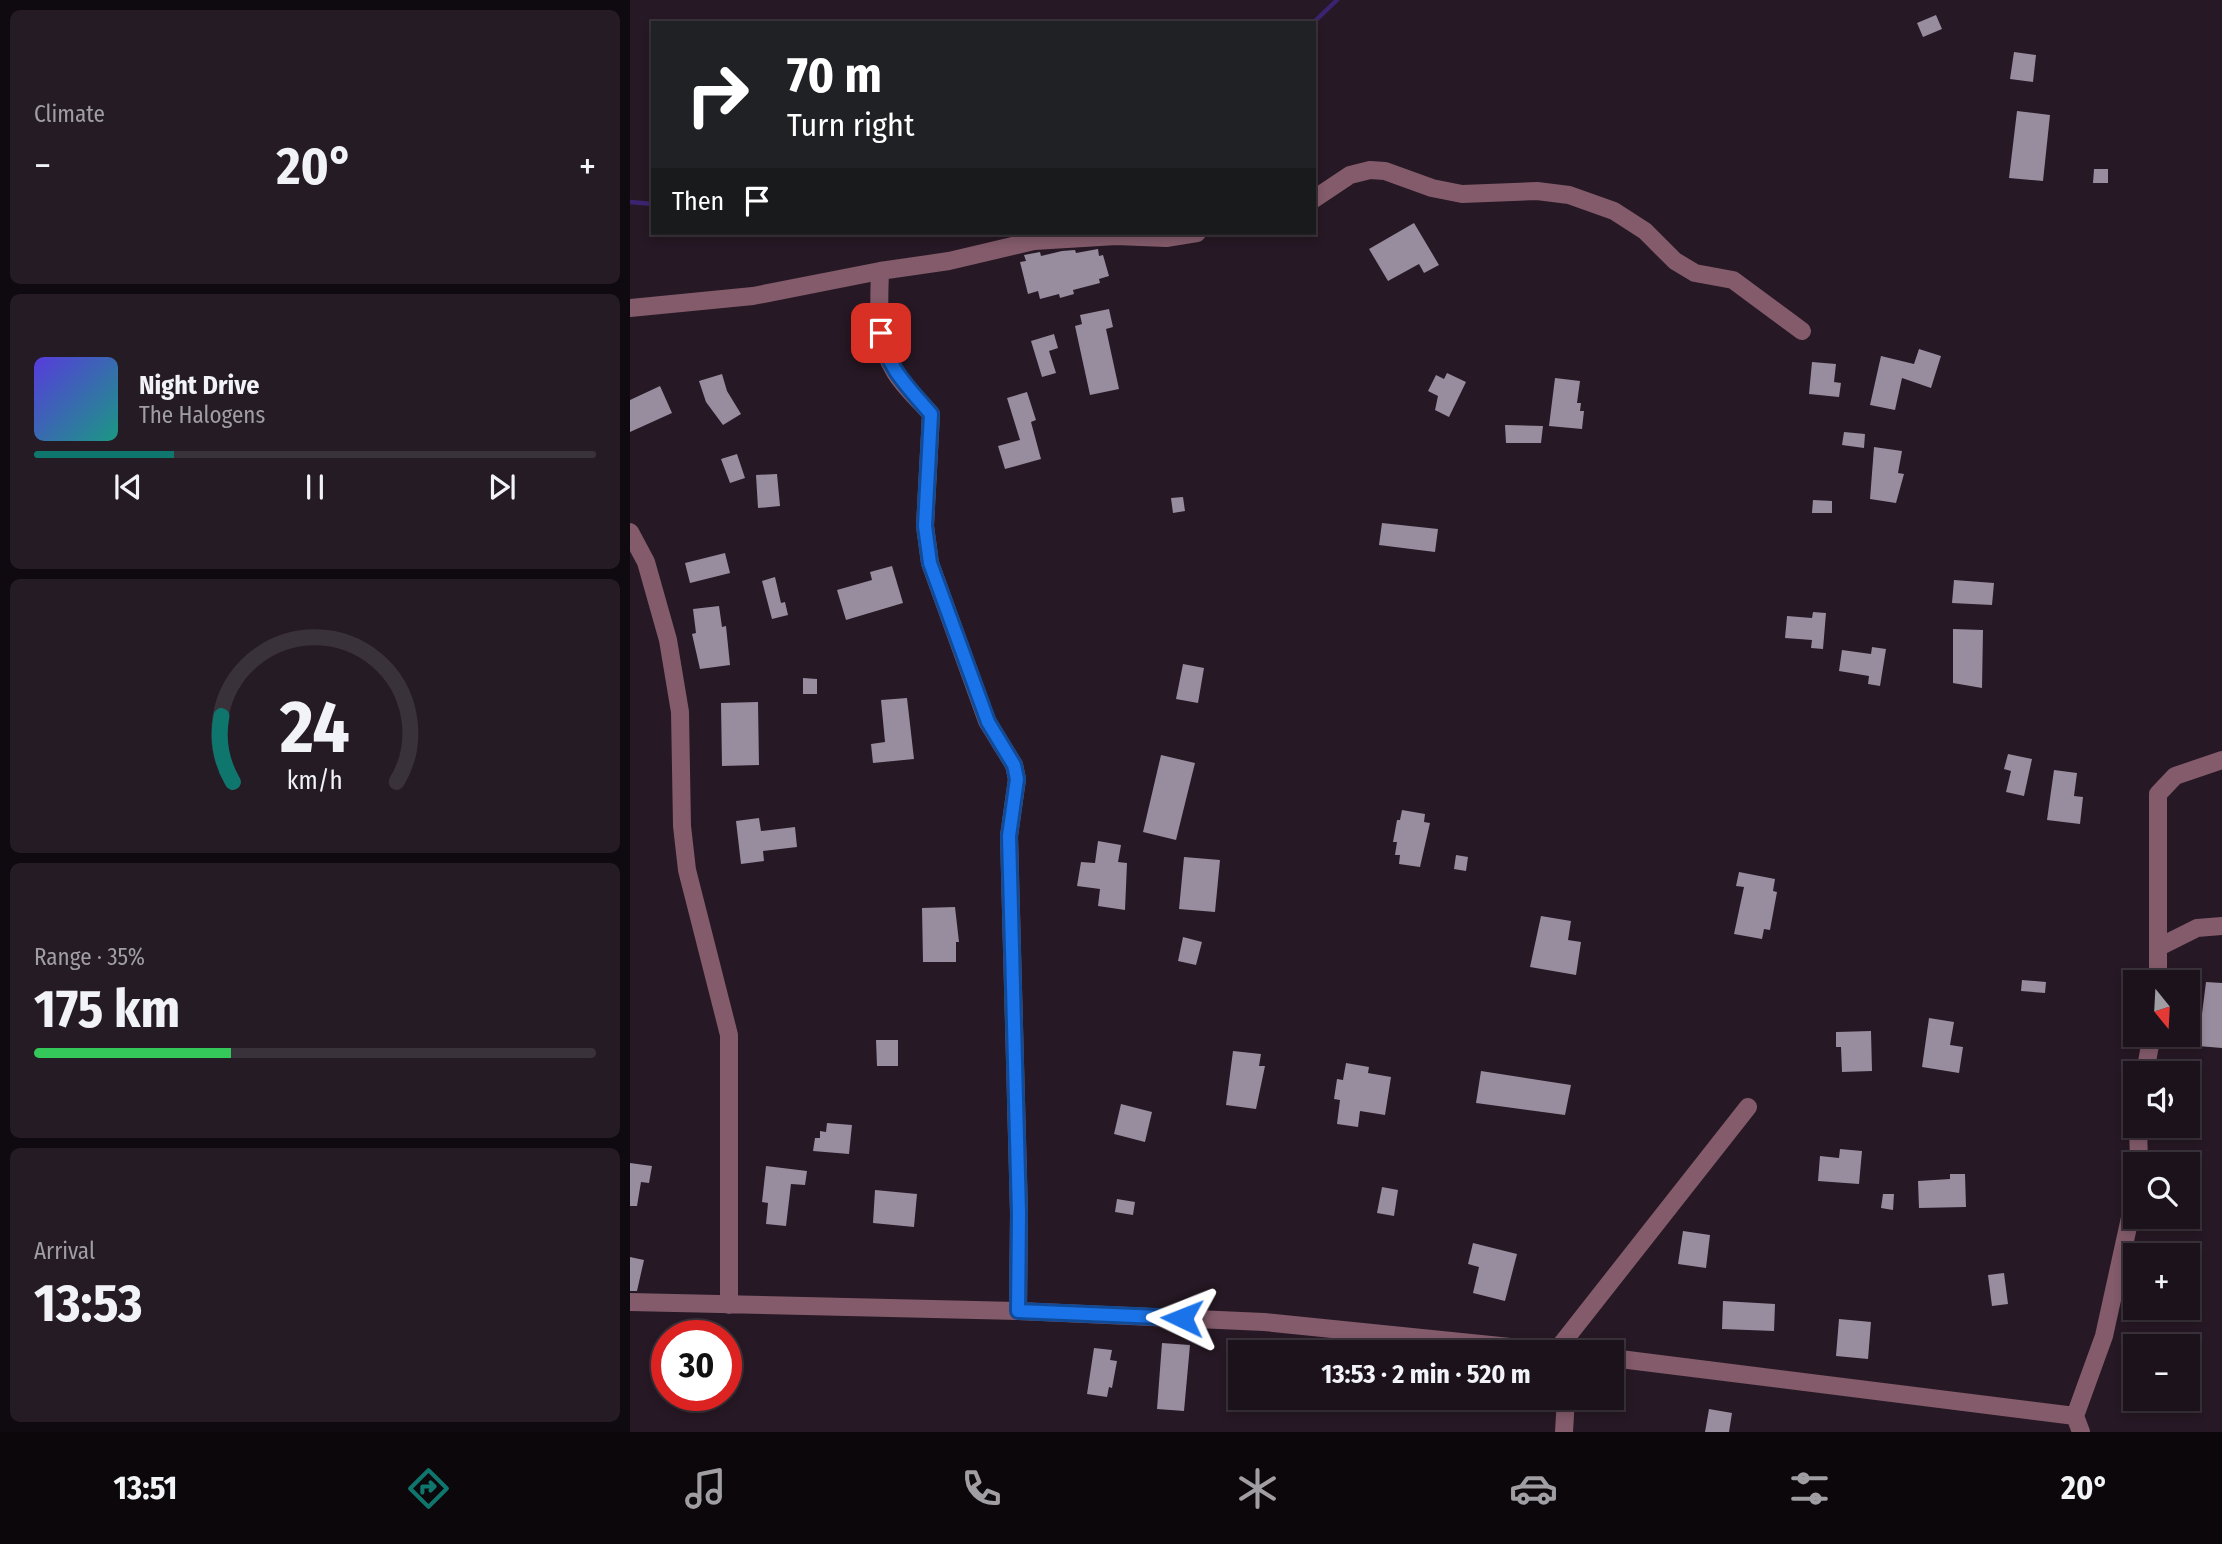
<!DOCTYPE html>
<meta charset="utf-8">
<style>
body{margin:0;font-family:"Fira Sans Condensed",sans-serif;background:#251b24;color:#f1f3f6;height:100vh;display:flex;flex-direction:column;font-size:26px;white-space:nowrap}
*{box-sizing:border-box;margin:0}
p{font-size:23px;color:#a09ea3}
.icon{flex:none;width:38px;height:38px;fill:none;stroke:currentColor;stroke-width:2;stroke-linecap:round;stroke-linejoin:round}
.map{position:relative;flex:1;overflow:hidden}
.side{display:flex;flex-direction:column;gap:10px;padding:10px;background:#0f0a0f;width:630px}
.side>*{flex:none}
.guide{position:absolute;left:21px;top:21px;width:665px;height:214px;border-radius:0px;box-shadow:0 4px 10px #0003,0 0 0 2px #3a323a;background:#202124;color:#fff;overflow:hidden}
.needle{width:46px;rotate:162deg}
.fabs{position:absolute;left:1493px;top:970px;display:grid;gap:14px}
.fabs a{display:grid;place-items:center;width:77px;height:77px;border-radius:0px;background:#1c121b;box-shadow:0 4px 10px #0003,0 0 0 2px #3a323a;font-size:35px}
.speed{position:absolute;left:21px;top:1320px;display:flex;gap:14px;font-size:35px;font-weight:700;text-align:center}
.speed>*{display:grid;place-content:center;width:91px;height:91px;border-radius:50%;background:#1c121b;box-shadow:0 4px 10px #0003,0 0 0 2px #3a323a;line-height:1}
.speed .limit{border:10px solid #d22;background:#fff;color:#111}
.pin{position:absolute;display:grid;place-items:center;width:60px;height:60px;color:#fff;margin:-30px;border-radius:14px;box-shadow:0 4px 10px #0006}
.me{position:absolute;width:77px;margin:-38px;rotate:272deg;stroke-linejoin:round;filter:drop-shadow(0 0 5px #0008)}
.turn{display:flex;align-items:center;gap:24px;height:147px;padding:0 21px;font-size:32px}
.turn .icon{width:91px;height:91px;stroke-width:2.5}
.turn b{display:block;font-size:49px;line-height:60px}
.then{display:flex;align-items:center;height:66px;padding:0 21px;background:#0003;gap:14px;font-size:26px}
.big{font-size:52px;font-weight:700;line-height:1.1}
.side .tile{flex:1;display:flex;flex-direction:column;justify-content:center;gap:10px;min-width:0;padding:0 24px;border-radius:10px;background:#251b24}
.side .dial{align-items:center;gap:0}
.dial svg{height:182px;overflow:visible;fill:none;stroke:#3a323a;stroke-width:7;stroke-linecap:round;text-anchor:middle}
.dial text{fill:#f1f3f6;stroke:none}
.song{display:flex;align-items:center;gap:21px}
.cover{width:84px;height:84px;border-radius:10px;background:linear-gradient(135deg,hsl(250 70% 55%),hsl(170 70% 35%))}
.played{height:7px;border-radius:4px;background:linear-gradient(90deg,#0f766e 25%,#3a323a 25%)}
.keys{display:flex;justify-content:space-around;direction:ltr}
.heat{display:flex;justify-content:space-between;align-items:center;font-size:38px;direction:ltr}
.charge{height:10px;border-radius:5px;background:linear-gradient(90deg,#34c759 35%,#3a323a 0)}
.trip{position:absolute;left:598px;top:1340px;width:396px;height:70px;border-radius:0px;background:#1c121b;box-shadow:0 4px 10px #0003,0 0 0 2px #3a323a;font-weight:700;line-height:70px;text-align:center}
.tab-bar{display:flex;height:112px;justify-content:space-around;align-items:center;background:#0b070b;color:#a09ea3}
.tab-bar .icon{width:49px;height:49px}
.tab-bar .current{color:#0f766e}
.tab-bar b{font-size:32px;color:#f1f3f6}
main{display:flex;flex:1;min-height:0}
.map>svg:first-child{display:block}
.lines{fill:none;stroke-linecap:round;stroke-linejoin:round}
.stream{stroke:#3c2370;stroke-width:4.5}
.building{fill:#988c9f}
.minor{stroke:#835b6b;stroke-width:18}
.route-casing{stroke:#114b97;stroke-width:18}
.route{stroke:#1a73e8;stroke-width:12}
</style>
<main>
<section class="side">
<div class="tile"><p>Climate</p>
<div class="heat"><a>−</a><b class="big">20°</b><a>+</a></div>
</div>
<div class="tile">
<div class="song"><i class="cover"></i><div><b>Night Drive</b><p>The Halogens</p></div></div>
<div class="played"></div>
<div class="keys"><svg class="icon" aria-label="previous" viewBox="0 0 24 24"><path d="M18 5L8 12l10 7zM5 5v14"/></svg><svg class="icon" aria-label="pause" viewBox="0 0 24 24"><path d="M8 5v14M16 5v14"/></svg><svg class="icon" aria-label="next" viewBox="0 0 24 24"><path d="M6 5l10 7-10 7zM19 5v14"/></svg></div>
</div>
<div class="tile dial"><svg viewBox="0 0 100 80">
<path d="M14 69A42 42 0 1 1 86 69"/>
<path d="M14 69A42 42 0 0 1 9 40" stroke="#0f766e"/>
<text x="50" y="56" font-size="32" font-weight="700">24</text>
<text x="50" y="72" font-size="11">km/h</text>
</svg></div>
<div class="tile"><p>Range · 35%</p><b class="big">175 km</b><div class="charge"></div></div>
<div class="tile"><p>Arrival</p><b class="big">13:53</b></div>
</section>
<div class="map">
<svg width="1592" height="1432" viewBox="0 0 1592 1432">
<rect width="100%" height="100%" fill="#261824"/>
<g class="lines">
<path class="stream" d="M683,23L707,0
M0,202L23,204"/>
</g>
<path class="building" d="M1306,15L1312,29L1293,37L1287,23Z
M1384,52L1406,55L1403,82L1380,79Z
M1387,111L1420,115L1413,181L1379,178Z
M1464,169H1478V183H1463Z
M784,223L809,265L794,273L789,264L758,281L739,249Z
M468,249L469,256L473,255L479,276L469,279L470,283L443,290L444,294L430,298L429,294L410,299L408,291L398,294L390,262L396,261L394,255L410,252L411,256L432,251L445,250L446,253Z
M479,309L483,327L476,329L489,389L460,395L445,326L452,324L450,315Z
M424,334L428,348L419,351L426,373L412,377L401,341Z
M1289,349L1311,356L1301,388L1272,378L1265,410L1240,405L1251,356L1284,364Z
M1182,362L1206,364L1204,382L1211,383L1209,397L1179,394Z
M817,373L836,382L819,417L805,410L808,396L798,391L806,375L814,379Z
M92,374L97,391L111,414L93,425L76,402L69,381Z
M925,378L950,381L947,403H951L950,411H954L952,429L919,426Z
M30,386L42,413L0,432V400Z
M397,392L406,420L401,422L411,459L375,469L368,446L390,440L377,398Z
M875,425L913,426L911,443H876Z
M1214,432L1235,434L1234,448L1212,445Z
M1244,447L1272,451L1268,473L1274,474L1266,503L1240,499Z
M107,454L115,478L100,483L91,459Z
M147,474L150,506L128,508L126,475Z
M553,497L555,511L543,513L541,498Z
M1183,500L1202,501V513H1182Z
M752,523L808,529L805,552L749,545Z
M95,553L100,573L60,583L55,563Z
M262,566L273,603L216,620L207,590L242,580L240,572Z
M145,577L151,603L155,602L158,615L142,619L132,581Z
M1324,580L1364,583L1362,605L1322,603Z
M89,606L92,627L96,626L100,665L70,669L62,634L66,633L63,609Z
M1183,612L1196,613L1193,649L1181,648L1182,640L1155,638L1157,616L1182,618Z
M1323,629L1353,630L1352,688L1323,683Z
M1242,647L1256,649L1250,686L1238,684L1239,676L1209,671L1212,650L1241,654Z
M553,664L574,668L568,703L546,699Z
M173,678L187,679V694H173Z
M277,698L284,759L243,763L241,744L255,742L251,700Z
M128,702L129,765L92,766L91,703Z
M1378,754L1402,759L1394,796L1376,792L1381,771L1374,769Z
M531,755L565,763L546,840L513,832Z
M1424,770L1447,773L1444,796L1453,797L1450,824L1417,820Z
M772,810L795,814L794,822L800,823L790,867L769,864L770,855H765L767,842H763L767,820H770Z
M129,818L131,831L165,827L167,847L133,851L134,861L111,864L106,821Z
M468,841L491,845L488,862L497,863L495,910L468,906L470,889L447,886L451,862L465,863Z
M826,855L838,857L836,871L824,869Z
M554,857L590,860L585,912L549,909Z
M1109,872L1145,879L1143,891L1147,892L1140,930L1134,929L1132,939L1104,934L1114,887L1106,886Z
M325,907L329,942H326V962H293L292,908Z
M911,916L941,921L938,940L951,942L946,975L900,967Z
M553,937L572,942L566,965L548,961Z
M1392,980L1416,982L1415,993L1391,991Z
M1576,982L1592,983V1048L1568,1046Z
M1299,1018L1324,1022L1320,1045L1333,1047L1329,1073L1292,1067Z
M1241,1031L1242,1071L1212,1072L1211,1047H1206V1032Z
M246,1040H268V1066H247Z
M603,1051L631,1054L629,1066H635L626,1109L596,1105Z
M716,1063L739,1067L738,1073L761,1077L755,1115L730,1111L728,1127L707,1124L710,1100L704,1099L707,1079L713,1080Z
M851,1071L941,1085L935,1115L846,1103Z
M491,1104L522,1112L515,1142L484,1134Z
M197,1123L222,1125L219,1154L183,1151L185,1138H190V1131L196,1132Z
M1210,1149L1232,1151L1229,1184L1188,1181L1190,1156L1209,1158Z
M0,1163L22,1166L19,1183L11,1182L7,1206H0Z
M136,1166L177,1171L175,1185L161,1184L156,1226L136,1224L138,1203L132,1202Z
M1320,1174H1335L1336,1207L1289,1208L1288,1181L1320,1179Z
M752,1187L768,1190L764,1216L747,1213Z
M245,1190L287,1194L284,1227L243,1223Z
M1253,1194H1264L1263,1210L1251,1208Z
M487,1199L505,1202L503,1215L485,1212Z
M1053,1231L1080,1235L1076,1268L1048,1264Z
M843,1243L887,1254L875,1301L843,1293L849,1267L838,1264Z
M0,1257L14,1260L7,1291H0Z
M1374,1273L1378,1304L1362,1306L1358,1275Z
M1093,1301L1145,1304L1144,1331L1092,1329Z
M1209,1319L1241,1322L1238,1359L1206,1356Z
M532,1343L560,1345L554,1411L527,1409Z
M464,1348L482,1350L480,1360L487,1361L482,1388L479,1387L477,1397L457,1394Z
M1079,1409L1102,1413L1099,1432H1075Z"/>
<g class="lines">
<path class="minor" d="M684,199L720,175L740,170L755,171L802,188L832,194L907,191L939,195L984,211L1015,231L1045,261L1065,273L1103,280L1172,331
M250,271C249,305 246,342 265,372C274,387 289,400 301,414L295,526L300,563L357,721L384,765L387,779L379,836L389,1213L388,1311
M0,308L123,296L250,271L319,261L404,241L486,236L536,238L567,233
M0,532L16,562L38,640L50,712L52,826L57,870L99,1035V1305
M1529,947L1567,928L1592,926
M1528,982V794L1545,776L1592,760
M1515,1073L1522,1034
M1508,1125L1509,1164
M0,1302L388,1311L634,1322L939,1353
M926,1351L1118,1107
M982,1358L1445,1416L1451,1432
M1445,1416L1474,1336L1505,1195
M934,1432L936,1398"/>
</g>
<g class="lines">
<g class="route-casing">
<path id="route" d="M251,333C256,367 279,388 301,414L295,526L300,563L358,722L384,765L387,779L379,836L389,1213L388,1311L552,1318"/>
</g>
<use href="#route" class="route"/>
</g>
</svg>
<div class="fabs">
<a><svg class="needle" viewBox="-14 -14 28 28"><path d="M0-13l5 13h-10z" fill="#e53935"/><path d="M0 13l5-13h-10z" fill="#a09ea3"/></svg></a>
<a><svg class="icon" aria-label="sound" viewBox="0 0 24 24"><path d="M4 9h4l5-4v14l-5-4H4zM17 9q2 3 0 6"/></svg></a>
<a><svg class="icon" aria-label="search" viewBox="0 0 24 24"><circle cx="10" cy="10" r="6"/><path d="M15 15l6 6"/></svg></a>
<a>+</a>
<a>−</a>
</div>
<div class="speed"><div class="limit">30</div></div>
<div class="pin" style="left:251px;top:333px;background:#d93025"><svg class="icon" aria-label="arrive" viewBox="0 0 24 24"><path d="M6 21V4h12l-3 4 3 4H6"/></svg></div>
<svg class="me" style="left:552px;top:1318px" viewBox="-20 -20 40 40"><path d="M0-17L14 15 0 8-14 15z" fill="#1a73e8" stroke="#fff" stroke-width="4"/></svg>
<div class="trip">13:53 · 2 min · 520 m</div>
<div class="guide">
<div class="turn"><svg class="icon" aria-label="right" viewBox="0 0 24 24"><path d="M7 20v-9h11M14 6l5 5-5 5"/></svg><div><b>70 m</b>Turn right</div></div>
<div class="then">Then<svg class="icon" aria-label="arrive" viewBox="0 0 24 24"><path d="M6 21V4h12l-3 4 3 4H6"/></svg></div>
</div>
</div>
</main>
<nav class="tab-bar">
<b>13:51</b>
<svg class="icon current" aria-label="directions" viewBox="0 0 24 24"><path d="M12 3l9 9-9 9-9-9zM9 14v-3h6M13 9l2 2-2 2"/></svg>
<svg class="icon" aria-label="music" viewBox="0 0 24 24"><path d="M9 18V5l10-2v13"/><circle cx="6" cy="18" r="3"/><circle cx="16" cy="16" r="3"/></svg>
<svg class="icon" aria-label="phone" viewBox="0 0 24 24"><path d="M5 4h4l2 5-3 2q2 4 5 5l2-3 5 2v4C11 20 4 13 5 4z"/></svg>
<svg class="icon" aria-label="climate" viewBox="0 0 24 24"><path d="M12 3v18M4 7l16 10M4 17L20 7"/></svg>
<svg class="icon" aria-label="car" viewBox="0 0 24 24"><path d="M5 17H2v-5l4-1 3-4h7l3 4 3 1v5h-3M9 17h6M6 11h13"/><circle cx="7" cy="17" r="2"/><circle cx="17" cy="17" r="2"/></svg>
<svg class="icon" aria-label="filters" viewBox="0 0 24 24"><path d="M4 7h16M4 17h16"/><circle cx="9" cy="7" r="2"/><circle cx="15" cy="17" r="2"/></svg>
<b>20°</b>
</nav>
